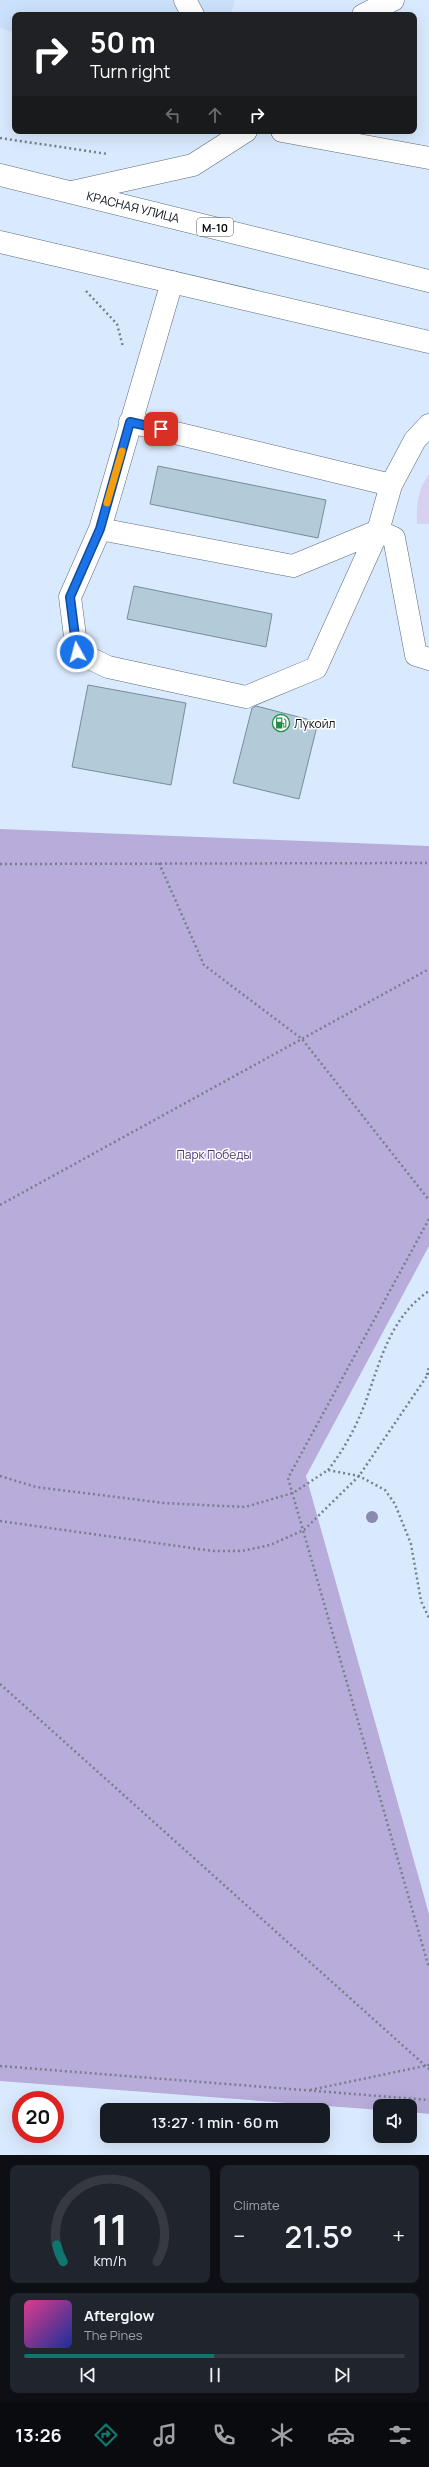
<!DOCTYPE html>
<meta charset="utf-8">
<style>
body{margin:0;font-family:Manrope,sans-serif;background:#20242c;color:#f1f3f6;height:100vh;display:flex;flex-direction:column;font-size:15px;white-space:nowrap}
*{box-sizing:border-box;margin:0}
p{font-size:13px;color:#9ea1a6}
.icon{flex:none;width:22px;height:22px;fill:none;stroke:currentColor;stroke-width:2;stroke-linecap:round;stroke-linejoin:round}
.map{position:relative;height:2155px;overflow:hidden}
.drawer{display:flex;flex-direction:column;gap:10px;padding:10px;background:#0d0f14;flex:1}
.drawer>*{flex:none}
.top-card{position:absolute;left:12px;top:12px;width:405px;height:122px;border-radius:8px;box-shadow:0 4px 16px #0002;background:#202124;color:#fff;overflow:hidden}
.controls{position:absolute;left:373px;top:2099px;display:grid;gap:8px}
.controls a{display:grid;place-items:center;width:44px;height:44px;border-radius:8px;background:#171b24;box-shadow:0 4px 16px #0002;font-size:20px}
.speed{position:absolute;left:12px;top:2091px;display:flex;gap:8px;font-size:20px;font-weight:700;text-align:center}
.speed>*{display:grid;place-content:center;width:52px;height:52px;border-radius:50%;background:#171b24;box-shadow:0 4px 16px #0002;line-height:1}
.speed .limit{border:6px solid #d22;background:#fff;color:#111}
.pin{position:absolute;display:grid;place-items:center;width:34px;height:34px;color:#fff;margin:-17px;border-radius:8px;box-shadow:0 2px 6px #0006}
.me{position:absolute;width:44px;margin:-22px;rotate:353deg;stroke-linejoin:round;filter:drop-shadow(0 0 3px #0008)}
.turn{display:flex;align-items:center;gap:14px;height:84px;padding:0 12px;font-size:18px}
.turn .icon{width:52px;height:52px;stroke-width:2.5}
.turn b{display:block;font-size:28px;line-height:34px}
.lanes{display:flex;align-items:center;height:38px;padding:0 12px;background:#0003;justify-content:center;gap:20px;direction:ltr}
.lanes .off{opacity:.35}
.big{font-size:30px;font-weight:600;line-height:1.1}
.drawer .widget{flex:1;display:flex;flex-direction:column;justify-content:center;gap:6px;min-width:0;padding:0 14px;border-radius:8px;background:#20242c}
.drawer .dial{align-items:center;gap:0}
.dial svg{height:104px;overflow:visible;fill:none;stroke:#363941;stroke-width:7;stroke-linecap:round;text-anchor:middle}
.dial text{fill:#f1f3f6;stroke:none}
.song{display:flex;align-items:center;gap:12px}
.cover{width:48px;height:48px;border-radius:6px;background:linear-gradient(135deg,hsl(330 70% 55%),hsl(230 70% 35%))}
.played{height:4px;border-radius:2px;background:linear-gradient(90deg,#0f766e 50%,#363941 50%)}
.keys{display:flex;justify-content:space-around;direction:ltr}
.heat{display:flex;justify-content:space-between;align-items:center;font-size:22px;direction:ltr}
.drawer .tiles{flex:1;display:grid;gap:10px;grid-template-columns:1fr 1fr}
.widget:last-child{grid-column:span 2}
.trip{position:absolute;left:100px;top:2103px;width:230px;height:40px;border-radius:8px;background:#171b24;box-shadow:0 4px 16px #0002;font-weight:600;line-height:40px;text-align:center}
.tab-bar{display:flex;height:64px;justify-content:space-around;align-items:center;background:#090b0e;color:#9ea1a6}
.tab-bar .icon{width:28px;height:28px}
.tab-bar .current{color:#0f766e}
.tab-bar b{font-size:18px;color:#f1f3f6}
.map>svg:first-child{display:block}
.built{fill:#cbe0fa}
.green{fill:#d8d1ee}
.forest{fill:#b8adda}
.building{fill:#b3cbd9;stroke:#758c99}
.lines{fill:none;stroke-linecap:round;stroke-linejoin:round}
.minor-casing{stroke:#5c6a7c;stroke-width:23}
.highway-casing{stroke:#5c6a7c;stroke-width:23}
.path{stroke:#757f8d;stroke-width:2.5;stroke-dasharray:2 3;stroke-linecap:butt}
.minor{stroke:#fff;stroke-width:22}
.highway{stroke:#fff;stroke-width:22}
.tree{fill:#8c89b1}
.route-casing{stroke:#114b97;stroke-width:10}
.route{stroke:#1a73e8;stroke-width:7}
.slow{stroke:#f59e0b;stroke-width:7}
.labels{text-anchor:middle;dominant-baseline:central;stroke-width:3;stroke-linejoin:round;paint-order:stroke}
.shield{fill:#fff;stroke:#52565a;stroke-width:1}
.shield-label{font-size:11px;font-weight:bold;fill:#080d14}
.street-label{font-size:12px;fill:#080d14;stroke:#fff}
.poi-label{font-size:12px;fill:#080d14;stroke:#fff;text-anchor:start}
.park-label{font-size:12px;fill:#4c3972;stroke:#fff}
</style>
<div class="map">
<svg width="429" height="2155" viewBox="0 0 429 2155">
<rect width="100%" height="100%" fill="#daeafe"/>
<path class="built" d="M0,0H235L231,15H15V33L0,28Z"/>
<path class="green" d="M429,474V524H417C416,505 418,489 429,474Z"/>
<path class="forest" d="M0,829L429,846V1246L306,1476L429,1914V2114L410,2112V2106H380V2110L0,2081Z"/>
<path class="building" d="M158,466L326,500L318,538L150,504Z
M134,586L272,614L266,647L127,619Z
M88,685L186,703L171,785L72,767Z
M256,706L318,722L299,799L233,783L252,708Z"/>
<g class="lines">
<g class="minor-casing">
<path id="minor" d="M185,0L193,15
M363,15L393,0
M282,131L429,158
M72,192L193,165L246,131
M172,282L100,529L70,597L77,652L108,667L246,697L316,668L378,531L391,485L415,440L429,425
M130,422L391,485
M100,529L293,566L378,531L394,538L416,655L429,659"/>
</g>
<g class="highway-casing">
<path id="highway" d="M0,175L429,281
M0,242L429,342"/>
</g>
<path class="path" d="M0,138L108,154
M86,291L117,324L123,347
M159,863L204,965L302,1039L429,1200
M0,864L429,863
M0,1205L429,969
M429,1219L288,1478L429,1968
M427,1375L429,1366
M328,1470C343,1451 355,1429 364,1406C380,1363 389,1318 429,1291
M0,1476L36,1487L164,1503L245,1507L293,1493L328,1470L359,1476L385,1490L395,1504L411,1544L421,1601L429,1618
M0,1521L213,1551H242L270,1545L304,1530L359,1476L429,1373
M0,1684L429,2069
M0,2066L429,2100
M310,2090L429,2065"/>
<use href="#minor" class="minor"/>
<use href="#highway" class="highway"/>
</g>
<circle class="tree" cx="372" cy="1517" r="6"/>
<g class="lines">
<g class="route-casing">
<path id="route" d="M77,652L70,597L100,529L130,422L161,429"/>
</g>
<use href="#route" class="route"/>
<path class="slow" d="M107,503L122,451"/>
</g>
<defs>
<g id="fuel-ring" transform="scale(0.9)"><circle r="9.5" fill="#fff" stroke="#218e46" stroke-width="1.5"/><path d="M-5.5-6h7V0h2V4h1.3V-2.5L3-4.5l.8-.8L6-3V5H2.5V1h-1V6h-7ZM-4.2-4.7v3.2H.2V-4.7Z" fill="#218e46"/></g>
</defs>
<g fill-rule="evenodd">
<use href="#fuel-ring" x="281" y="723"/>
</g>
<g class="labels">
<rect class="shield" x="197" y="218" width="36" height="18" rx="3"/>
<g class="shield-label">
<text x="215" y="227">М-10</text>
</g>
<g class="street-label">
<text transform="translate(133 207) rotate(14)">КРАСНАЯ УЛИЦА</text>
</g>
<g class="poi-label">
<text x="294" y="723">Лукойл</text>
</g>
<g class="park-label">
<text x="214" y="1154">Парк Победы</text>
</g>
</g>
</svg>
<div class="controls">
<a><svg class="icon" aria-label="sound" viewBox="0 0 24 24"><path d="M4 9h4l5-4v14l-5-4H4zM17 9q2 3 0 6"/></svg></a>
</div>
<div class="speed"><div class="limit">20</div></div>
<div class="pin" style="left:161px;top:429px;background:#d93025"><svg class="icon" aria-label="arrive" viewBox="0 0 24 24"><path d="M6 21V4h12l-3 4 3 4H6"/></svg></div>
<svg class="me" style="left:77px;top:652px" viewBox="-20 -20 40 40"><circle r="17" fill="#1a73e8" stroke="#fff" stroke-width="3"/><path d="M0-11L8 9 0 5-8 9z" fill="#fff"/></svg>
<div class="trip">13:27 · 1 min · 60 m</div>
<div class="top-card">
<div class="turn"><svg class="icon" aria-label="right" viewBox="0 0 24 24"><path d="M7 20v-9h11M14 6l5 5-5 5"/></svg><div><b>50 m</b>Turn right</div></div>
<div class="lanes"><svg class="icon off" aria-label="left" viewBox="0 0 24 24"><path d="M17 20v-9H6M10 6l-5 5 5 5"/></svg><svg class="icon off" aria-label="ahead" viewBox="0 0 24 24"><path d="M12 20V5M6 11l6-6 6 6"/></svg><svg class="icon" aria-label="right" viewBox="0 0 24 24"><path d="M7 20v-9h11M14 6l5 5-5 5"/></svg></div>
</div>
</div>
<section class="drawer">
<div class="tiles">
<div class="widget dial"><svg viewBox="0 0 100 80">
<path d="M14 69A42 42 0 1 1 86 69"/>
<path d="M14 69A42 42 0 0 1 9 56" stroke="#0f766e"/>
<text x="50" y="56" font-size="32" font-weight="700">11</text>
<text x="50" y="72" font-size="11">km/h</text>
</svg></div>
<div class="widget"><p>Climate</p>
<div class="heat"><a>−</a><b class="big">21.5°</b><a>+</a></div>
</div>
<div class="widget">
<div class="song"><i class="cover"></i><div><b>Afterglow</b><p>The Pines</p></div></div>
<div class="played"></div>
<div class="keys"><svg class="icon" aria-label="previous" viewBox="0 0 24 24"><path d="M18 5L8 12l10 7zM5 5v14"/></svg><svg class="icon" aria-label="pause" viewBox="0 0 24 24"><path d="M8 5v14M16 5v14"/></svg><svg class="icon" aria-label="next" viewBox="0 0 24 24"><path d="M6 5l10 7-10 7zM19 5v14"/></svg></div>
</div>
</div>
</section>
<nav class="tab-bar">
<b>13:26</b>
<svg class="icon current" aria-label="directions" viewBox="0 0 24 24"><path d="M12 3l9 9-9 9-9-9zM9 14v-3h6M13 9l2 2-2 2"/></svg>
<svg class="icon" aria-label="music" viewBox="0 0 24 24"><path d="M9 18V5l10-2v13"/><circle cx="6" cy="18" r="3"/><circle cx="16" cy="16" r="3"/></svg>
<svg class="icon" aria-label="phone" viewBox="0 0 24 24"><path d="M5 4h4l2 5-3 2q2 4 5 5l2-3 5 2v4C11 20 4 13 5 4z"/></svg>
<svg class="icon" aria-label="climate" viewBox="0 0 24 24"><path d="M12 3v18M4 7l16 10M4 17L20 7"/></svg>
<svg class="icon" aria-label="car" viewBox="0 0 24 24"><path d="M5 17H2v-5l4-1 3-4h7l3 4 3 1v5h-3M9 17h6M6 11h13"/><circle cx="7" cy="17" r="2"/><circle cx="17" cy="17" r="2"/></svg>
<svg class="icon" aria-label="filters" viewBox="0 0 24 24"><path d="M4 7h16M4 17h16"/><circle cx="9" cy="7" r="2"/><circle cx="15" cy="17" r="2"/></svg>
</nav>
